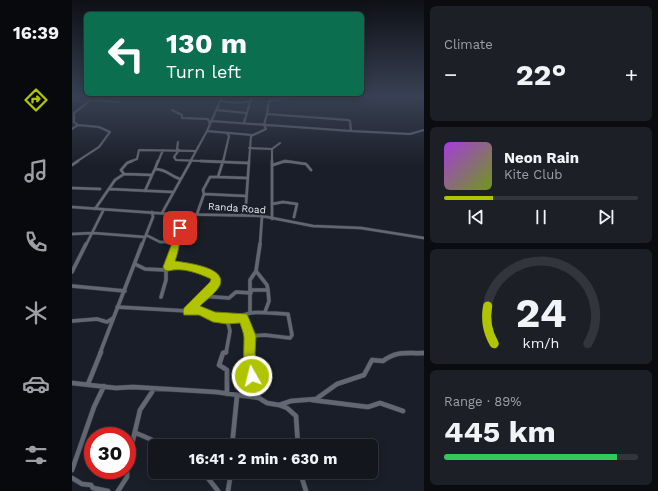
<!DOCTYPE html>
<meta charset="utf-8">
<style>
body{margin:0;font-family:"Work Sans",sans-serif;background:#1d1f27;color:#f1f3f6;height:100vh;display:flex;flex-direction:column;font-size:15px;white-space:nowrap}
*{box-sizing:border-box;margin:0}
p{font-size:13px;color:#9d9fa4}
.icon{flex:none;width:22px;height:22px;fill:none;stroke:currentColor;stroke-width:2;stroke-linecap:round;stroke-linejoin:round}
.map{position:relative;flex:1;overflow:hidden}
.drawer{display:flex;flex-direction:column;gap:6px;padding:6px;background:#0b0c10;width:234px}
.drawer>*{flex:none}
.guide{position:absolute;left:12px;top:12px;width:280px;height:84px;border-radius:6px;box-shadow:0 2px 10px #0003,0 0 0 1px #33353c;background:#0b6e4f;color:#fff;overflow:hidden}
.speed{position:absolute;left:12px;top:427px;display:flex;gap:8px;font-size:20px;font-weight:700;text-align:center}
.speed>*{display:grid;place-content:center;width:52px;height:52px;border-radius:50%;background:#14161e;box-shadow:0 2px 10px #0003,0 0 0 1px #33353c;line-height:1}
.speed .limit{border:6px solid #d22;background:#fff;color:#111}
.pin{position:absolute;display:grid;place-items:center;width:34px;height:34px;color:#fff;margin:-17px;border-radius:8px;box-shadow:0 2px 6px #0006}
.me{position:absolute;width:44px;margin:-22px;rotate:352deg;stroke-linejoin:round;filter:drop-shadow(0 0 3px #0008)}
.turn{display:flex;align-items:center;gap:14px;height:84px;padding:0 16px;font-size:18px}
.turn .icon{width:52px;height:52px;stroke-width:2.5}
.turn b{display:block;font-size:28px;line-height:34px}
.big{font-size:30px;font-weight:700;line-height:1.1}
.drawer .tile{flex:1;display:flex;flex-direction:column;justify-content:center;gap:6px;min-width:0;padding:0 14px;border-radius:6px;background:#1d1f27}
.drawer .dial{align-items:center;gap:0}
.dial svg{height:104px;overflow:visible;fill:none;stroke:#33353c;stroke-width:7;stroke-linecap:round;text-anchor:middle}
.dial text{fill:#f1f3f6;stroke:none}
.song{display:flex;align-items:center;gap:12px}
.cover{width:48px;height:48px;border-radius:6px;background:linear-gradient(135deg,hsl(280 70% 55%),hsl(80 70% 35%))}
.played{height:4px;border-radius:2px;background:linear-gradient(90deg,#b0c500 25%,#33353c 25%)}
.keys{display:flex;justify-content:space-around;direction:ltr}
.heat{display:flex;justify-content:space-between;align-items:center;font-size:22px;direction:ltr}
.charge{height:6px;border-radius:3px;background:linear-gradient(90deg,#34c759 89%,#33353c 0)}
.trip{position:absolute;left:76px;top:439px;width:230px;height:40px;border-radius:6px;background:#14161e;box-shadow:0 2px 10px #0003,0 0 0 1px #33353c;font-weight:700;line-height:40px;text-align:center}
main{display:flex;flex:1;min-height:0}
.menu{display:flex;flex-direction:column;width:72px;justify-content:space-around;align-items:center;background:#08090c;color:#9d9fa4}
.menu .icon{width:28px;height:28px}
.menu .selected{color:#b0c500}
.menu b{font-size:18px;color:#f1f3f6}
.map>svg:first-child{display:block}
.lines{fill:none;stroke-linecap:round;stroke-linejoin:round}
.stream{stroke:#48486d;stroke-width:1}
.street-far3-casing{stroke:#373a43;stroke-width:2.5}
.street-far2-casing{stroke:#373a43;stroke-width:3.5}
.street-far1-casing{stroke:#373a43;stroke-width:4.5}
.street-casing{stroke:#373a43;stroke-width:5.5}
.street-far3{stroke:#626773;stroke-width:2}
.street-far2{stroke:#626773;stroke-width:2.5}
.street-far1{stroke:#626773;stroke-width:3.5}
.street{stroke:#626773;stroke-width:4.5}
.route{fill:#b0c500;stroke:#728000}
.labels{text-anchor:middle;dominant-baseline:central;stroke-width:4;stroke-linejoin:round;paint-order:stroke}
.street-label{font-size:10px;fill:#eaedf4;stroke:#1a1e28}
</style>
<main>
<nav class="menu">
<b>16:39</b>
<svg class="icon selected" aria-label="directions" viewBox="0 0 24 24"><path d="M12 3l9 9-9 9-9-9zM9 14v-3h6M13 9l2 2-2 2"/></svg>
<svg class="icon" aria-label="music" viewBox="0 0 24 24"><path d="M9 18V5l10-2v13"/><circle cx="6" cy="18" r="3"/><circle cx="16" cy="16" r="3"/></svg>
<svg class="icon" aria-label="phone" viewBox="0 0 24 24"><path d="M5 4h4l2 5-3 2q2 4 5 5l2-3 5 2v4C11 20 4 13 5 4z"/></svg>
<svg class="icon" aria-label="climate" viewBox="0 0 24 24"><path d="M12 3v18M4 7l16 10M4 17L20 7"/></svg>
<svg class="icon" aria-label="car" viewBox="0 0 24 24"><path d="M5 17H2v-5l4-1 3-4h7l3 4 3 1v5h-3M9 17h6M6 11h13"/><circle cx="7" cy="17" r="2"/><circle cx="17" cy="17" r="2"/></svg>
<svg class="icon" aria-label="filters" viewBox="0 0 24 24"><path d="M4 7h16M4 17h16"/><circle cx="9" cy="7" r="2"/><circle cx="15" cy="17" r="2"/></svg>
</nav>
<div class="map">
<svg width="352" height="491" viewBox="0 0 352 491">
<rect width="100%" height="100%" fill="#1a1e28"/>
<g class="lines">
<path class="stream" d="M60,97H70
M38,99L58,97
M0,101L37,98"/>
<g class="street-far3-casing">
<path id="street-far3" d="M194,97L217,98
M352,97V99
M148,101L167,103L179,101
M100,110L110,115V118L136,119L138,124
M144,110L174,113
M139,121L279,131L278,121L276,120L195,114L197,101L225,97
M172,123L179,99L183,97
M0,129L6,125L2,122V113L19,100L48,102
M135,131L180,135
M279,131L338,134L352,130
M106,142L105,149L107,150L102,157L104,160L153,162
M177,148L200,149
M4,162L27,147L38,132L27,127L6,125
M57,162L65,159L67,150L124,151
M86,162L91,150
M118,162L135,131L150,97
M151,162L157,136L155,133
M177,162L179,136L194,129L192,125L195,114
M200,162V149L208,143
M210,162H220"/>
</g>
<g class="street-far2-casing">
<path id="street-far2" d="M129,161L176,163
M200,161V219
M213,161L234,164L239,170
M0,165L6,161
M201,165L213,161
M83,169L86,161
M52,174L80,175L83,169C97,170 96,175 108,179
M146,177L175,178
M0,188L28,189
M37,189L101,192
M73,191L80,175
M132,194L131,190L138,177H146L151,161
M200,204L211,202L225,204L222,217
M0,207L98,214L190,216L241,226L289,228L352,238
M23,209L43,180L52,174L49,170L55,163L60,161
M90,213L119,161
M125,214L132,194L174,196
M170,215L174,204L177,161
M105,233L122,237
M0,234L21,233L73,237
M74,235L88,242H104
M14,245L32,209
M70,245L81,217L80,212
M104,245C104,234 109,225 110,214
M188,245L190,216"/>
</g>
<g class="street-far1-casing">
<path id="street-far1" d="M63,264L73,269L94,270L104,244
M96,267L99,264L128,269L144,277L143,284L116,311
M0,272L14,244
M0,286L53,291
M179,290H196L195,285L184,271
M129,296L157,298L164,292L179,293
M89,297L94,280V270
M45,307L116,311C134,309 139,319 155,319C165,319 170,315 178,313C190,311 205,314 216,314L220,335L218,338L193,335L178,336
M193,312L197,301L196,290
M178,313V280L184,271L188,244
M171,317L175,329L177,353
M0,321L25,319L35,322L41,318
M28,353L70,244
M154,353L158,331L155,319"/>
</g>
<g class="street-casing">
<path id="street" d="M154,352L151,353L147,365L155,370V394
M177,352L179,370L187,398
M0,383L44,388L61,387L144,392L187,398L195,403L207,405L219,401L244,399L265,384L292,375L300,360L311,361C326,350 335,354 352,353
M16,384L29,352
M240,400L296,407L308,403L331,411
M207,405L215,408L224,416L226,446
M64,433L85,442L89,446
M160,446L165,396
M55,465L68,410L80,392V389
M0,470L22,407L32,386
M128,472L132,473L146,491
M228,472L234,491
M0,478L10,484L19,485L21,488L36,491
M46,491L55,477V469
M156,491L159,472"/>
</g>
<use href="#street-far3" class="street-far3"/>
<use href="#street-far2" class="street-far2"/>
<use href="#street-far1" class="street-far1"/>
<use href="#street" class="street"/>
</g>
<linearGradient id="sky" x2="0" y2="1"><stop stop-color="#0e1016"/><stop offset="0.58" stop-color="#384153"/><stop offset="1" stop-color="#384153" stop-opacity="0"/></linearGradient>
<rect width="352" height="166" fill="url(#sky)"/>
<path class="route" d="M108,225L112,228C108,236 107,251 103,261C115,263 155,267 148,285C145,292 134,300 128,306L143,312L175,314L184,336L183,353L186,376L184,380L180,382L176,380C170,367 172,352 172,338C172,333 169,327 168,323L155,324L141,322L127,315H112L111,311L112,308L138,282L139,279C126,273 110,267 96,271L93,270L91,267L99,246L100,233L105,226Z"/>
<g class="labels">
<g class="street-label">
<text transform="translate(165 208) rotate(4)">Randa Road</text>
</g>
</g>
</svg>
<div class="speed"><div class="limit">30</div></div>
<div class="pin" style="left:108px;top:228px;background:#d93025"><svg class="icon" aria-label="arrive" viewBox="0 0 24 24"><path d="M6 21V4h12l-3 4 3 4H6"/></svg></div>
<svg class="me" style="left:180px;top:376px" viewBox="-20 -20 40 40"><circle r="17" fill="#b0c500" stroke="#fff" stroke-width="3"/><path d="M0-11L8 9 0 5-8 9z" fill="#fff"/></svg>
<div class="trip">16:41 · 2 min · 630 m</div>
<div class="guide">
<div class="turn"><svg class="icon" aria-label="left" viewBox="0 0 24 24"><path d="M17 20v-9H6M10 6l-5 5 5 5"/></svg><div><b>130 m</b>Turn left</div></div>
</div>
</div>
<section class="drawer">
<div class="tile"><p>Climate</p>
<div class="heat"><a>−</a><b class="big">22°</b><a>+</a></div>
</div>
<div class="tile">
<div class="song"><i class="cover"></i><div><b>Neon Rain</b><p>Kite Club</p></div></div>
<div class="played"></div>
<div class="keys"><svg class="icon" aria-label="previous" viewBox="0 0 24 24"><path d="M18 5L8 12l10 7zM5 5v14"/></svg><svg class="icon" aria-label="pause" viewBox="0 0 24 24"><path d="M8 5v14M16 5v14"/></svg><svg class="icon" aria-label="next" viewBox="0 0 24 24"><path d="M6 5l10 7-10 7zM19 5v14"/></svg></div>
</div>
<div class="tile dial"><svg viewBox="0 0 100 80">
<path d="M14 69A42 42 0 1 1 86 69"/>
<path d="M14 69A42 42 0 0 1 9 40" stroke="#b0c500"/>
<text x="50" y="56" font-size="32" font-weight="700">24</text>
<text x="50" y="72" font-size="11">km/h</text>
</svg></div>
<div class="tile"><p>Range · 89%</p><b class="big">445 km</b><div class="charge"></div></div>
</section>
</main>
